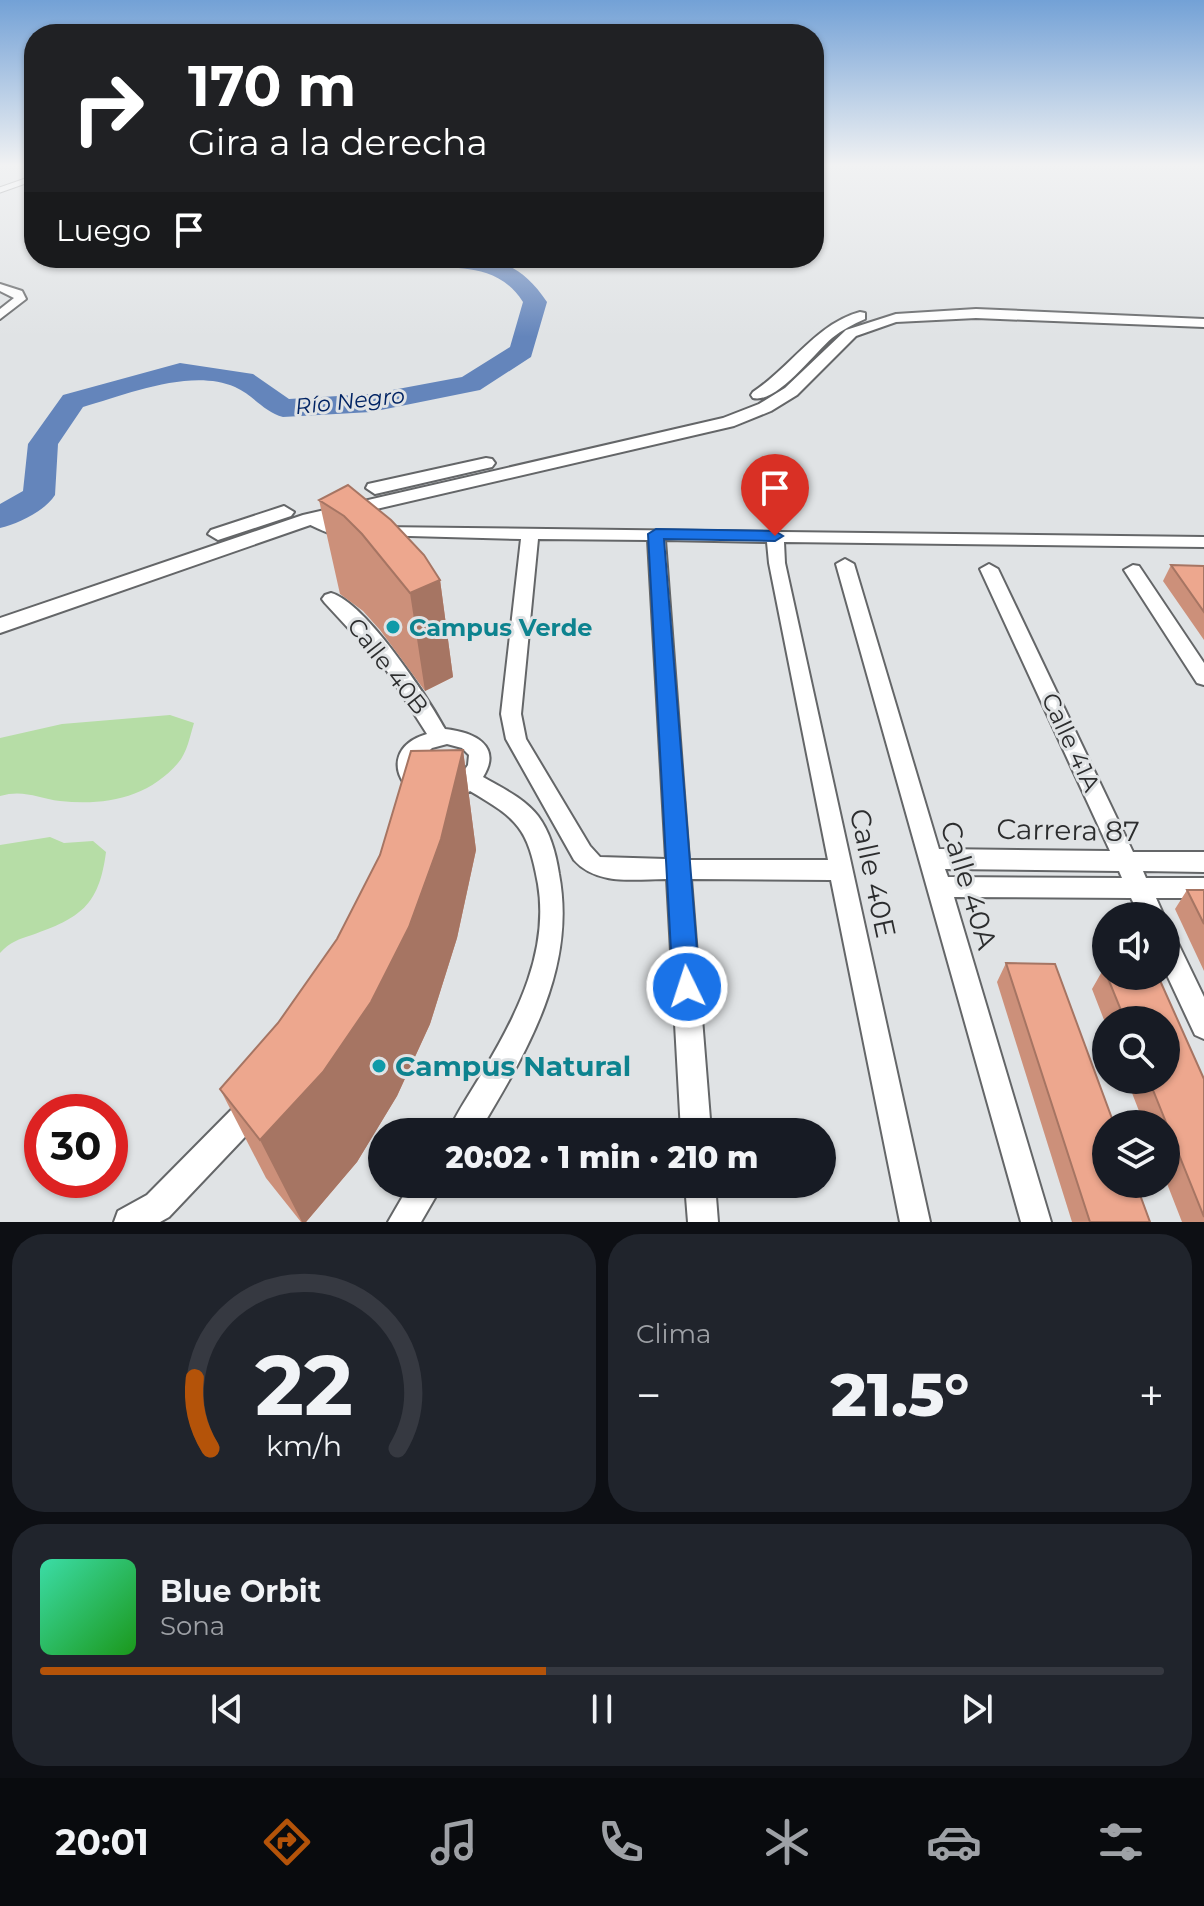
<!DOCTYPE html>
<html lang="es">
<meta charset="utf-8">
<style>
body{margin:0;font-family:Montserrat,sans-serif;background:#20242c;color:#f1f3f6;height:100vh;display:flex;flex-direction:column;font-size:30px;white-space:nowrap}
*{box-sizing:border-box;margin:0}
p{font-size:26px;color:#9ea1a6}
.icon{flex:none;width:44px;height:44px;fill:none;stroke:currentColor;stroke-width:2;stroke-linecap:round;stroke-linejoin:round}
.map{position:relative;height:1222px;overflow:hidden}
.panel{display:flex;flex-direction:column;gap:12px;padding:12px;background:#0d0f14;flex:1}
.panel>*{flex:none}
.hud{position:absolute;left:24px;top:24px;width:800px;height:244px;border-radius:32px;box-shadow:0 2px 6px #0004;background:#202124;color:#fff;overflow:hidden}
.controls{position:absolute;left:1092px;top:902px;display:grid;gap:16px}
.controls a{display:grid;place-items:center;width:88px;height:88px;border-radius:50%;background:#171b24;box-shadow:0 2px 6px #0004;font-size:40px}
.speed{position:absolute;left:24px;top:1094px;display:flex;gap:16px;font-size:40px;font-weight:700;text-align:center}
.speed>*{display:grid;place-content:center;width:104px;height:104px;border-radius:50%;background:#171b24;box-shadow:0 2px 6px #0004;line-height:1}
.speed .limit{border:12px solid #d22;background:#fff;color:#111}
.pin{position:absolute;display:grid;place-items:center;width:68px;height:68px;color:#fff;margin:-82px -34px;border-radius:50% 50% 50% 0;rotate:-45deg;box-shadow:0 0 8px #0007}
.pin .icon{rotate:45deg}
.me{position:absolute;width:88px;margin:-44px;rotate:356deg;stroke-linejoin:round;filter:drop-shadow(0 0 6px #0008)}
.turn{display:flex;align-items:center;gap:28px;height:168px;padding:0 32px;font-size:36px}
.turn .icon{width:104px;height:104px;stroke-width:2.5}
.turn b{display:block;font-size:56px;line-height:68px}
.then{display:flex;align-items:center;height:76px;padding:0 32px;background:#0003;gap:16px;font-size:30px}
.big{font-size:60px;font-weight:800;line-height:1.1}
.panel .card{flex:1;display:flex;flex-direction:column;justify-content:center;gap:12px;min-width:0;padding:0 28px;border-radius:32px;background:#20242c}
.panel .dial{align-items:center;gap:0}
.dial svg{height:208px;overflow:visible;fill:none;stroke:#363941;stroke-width:7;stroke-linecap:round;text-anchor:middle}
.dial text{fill:#f1f3f6;stroke:none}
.song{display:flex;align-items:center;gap:24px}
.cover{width:96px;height:96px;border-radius:12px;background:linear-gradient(135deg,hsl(160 70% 55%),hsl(120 70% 35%))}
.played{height:8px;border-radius:4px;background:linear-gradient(90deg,#b45309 45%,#363941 45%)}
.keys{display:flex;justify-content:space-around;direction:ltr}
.heat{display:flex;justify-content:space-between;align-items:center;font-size:44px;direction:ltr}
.panel .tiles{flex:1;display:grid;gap:12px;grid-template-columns:1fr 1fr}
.card:last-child{grid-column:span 2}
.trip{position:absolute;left:368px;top:1118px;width:468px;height:80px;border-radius:40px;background:#171b24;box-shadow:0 2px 6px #0004;font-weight:800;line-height:80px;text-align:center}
.tab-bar{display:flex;height:128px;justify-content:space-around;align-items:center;background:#090b0e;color:#9ea1a6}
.tab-bar .icon{width:56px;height:56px}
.tab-bar .current{color:#b45309}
.tab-bar b{font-size:36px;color:#f1f3f6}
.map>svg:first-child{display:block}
.green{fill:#b6dda6}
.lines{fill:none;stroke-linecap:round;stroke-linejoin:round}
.river{fill:#6485bb;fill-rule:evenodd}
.service-casing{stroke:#646668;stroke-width:7}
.minor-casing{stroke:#646668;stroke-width:4}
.tertiary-casing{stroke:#646668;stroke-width:4}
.service{stroke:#fff;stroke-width:5}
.minor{fill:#fff;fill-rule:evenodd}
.tertiary{fill:#fff;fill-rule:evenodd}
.wall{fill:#cc907a}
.shaded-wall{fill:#a67563}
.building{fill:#eda78e;stroke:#a67563;stroke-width:2}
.route{fill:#1a73e8;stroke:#114b97;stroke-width:2}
.culture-dot{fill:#0f9aa8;stroke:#e0e3e5;stroke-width:3}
.labels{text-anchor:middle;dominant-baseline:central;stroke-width:6;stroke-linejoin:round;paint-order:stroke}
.far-water-label{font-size:22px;font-style:italic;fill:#002363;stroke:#e0e3e5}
.culture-label{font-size:24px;font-weight:bold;fill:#0d838f;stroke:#e0e3e5;text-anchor:start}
.street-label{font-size:24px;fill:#2c2d2e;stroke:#e0e3e5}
.near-street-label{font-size:28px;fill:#2c2d2e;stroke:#e0e3e5}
.near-culture-label{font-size:28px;font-weight:bold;fill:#0d838f;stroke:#e0e3e5;text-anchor:start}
</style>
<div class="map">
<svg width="1204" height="1222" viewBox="0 0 1204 1222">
<rect width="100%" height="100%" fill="#e0e3e5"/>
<path class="green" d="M170,715L194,723C190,736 187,753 178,763C148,798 104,806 60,801C38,798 23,789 0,796V738L62,724Z
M50,837L64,843L93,841L106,852C99,906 80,918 32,935C19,939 10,942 0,953V845Z"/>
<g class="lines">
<path class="river" d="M430,258C484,258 514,253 547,302L531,357L480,390L470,392L371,412L283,417C264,412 253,395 235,387C191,368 128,394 83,407L58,444L55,495C45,511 18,524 0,528V504L23,491L28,444L63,395L180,363L253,374L289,399L371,394L462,377L510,347L523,302C493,255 445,277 430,258Z"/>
<g class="service-casing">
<path id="service" d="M0,190L34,178"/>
</g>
<g class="minor-casing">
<path id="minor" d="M0,284L22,291L26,299L0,319V309L14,298L0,291Z
M310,514L338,525L355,528L357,531C342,543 320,529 304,522L302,519Z
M379,527L1204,537V547L784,542L785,563L930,1222H900L831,880L691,879L711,1132H681L667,879C635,879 597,886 574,860L506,739L501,714L521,539L373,535L371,532L373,529ZM538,539L648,540L666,859L600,857L590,846L526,739L521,714ZM665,540L767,542L769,563L828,860H689Z
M845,559L854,564L939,849L1110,851L980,569L989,564L998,569L1133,852H1204V872L1143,871L1146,878H1204V898H1156L1164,916H1140L1131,898L954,897L1051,1222H1021L836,564ZM945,869L1119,871L1122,878L948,877Z
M1133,565L1139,566L1204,663V685L1197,683L1124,570Z
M331,593C365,602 428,698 445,729C473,732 503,745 483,777C502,788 524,798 538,816C550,832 556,854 559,874C577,969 526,1053 479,1132H448C458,1110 473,1089 485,1068C518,1013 549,950 538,884C528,828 518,819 470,791C418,830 362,753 427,734L385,668L325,603L322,599L325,595ZM447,744L462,748L469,755L468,765C454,787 438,791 419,773V760L432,748Z
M1166,934L1175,937L1204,997V1039L1195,1035L1166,973Z
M253,1094L263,1098L267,1108L263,1118L169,1217L160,1222H114L118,1211L147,1195L243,1098Z
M410,1184H443L421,1222H388Z
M685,1184H715L718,1222H688Z"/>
</g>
<g class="tertiary-casing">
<path id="tertiary" d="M976,309L1204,319V327L976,318L896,322L856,336L797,395L771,411L734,426L316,523L0,633V618L303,515L723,418L759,404L785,388L846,330L896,314Z
M860,312L865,313V319C853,324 842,330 832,338C814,353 777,404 753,398L751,395L753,392C791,367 816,324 860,312Z
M486,458L492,459L495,463L492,467L375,494L366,488L368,484Z
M284,506L294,512L291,516L218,540L208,534L211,530Z"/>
</g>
<use href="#service" class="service"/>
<use href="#minor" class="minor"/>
<use href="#tertiary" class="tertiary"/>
</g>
<path class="wall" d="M319,500L440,580L453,677L425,691L380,630L363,611L340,594Z
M1171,565L1204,566V640L1163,581Z
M463,750L476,850L457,938L430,1024L397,1096L357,1162L306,1222H301L266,1178L220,1089L278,1023L337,939Z
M1187,890H1204V971L1175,909Z
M1006,963L1150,1222H1072L997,982Z
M1104,968H1106V976H1158L1204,1079V1222H1182L1166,1181V1124H1144L1127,1080H1166V1020H1106V1025L1092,989Z"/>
<path class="shaded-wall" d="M440,580L453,677L425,691L410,593Z
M463,750L476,850L457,938L430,1024L397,1096L357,1162L306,1222H302L260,1140Z"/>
<path class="building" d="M348,485L391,520L424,555L440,580L410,593L362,534L344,516L319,500Z
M1171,565L1204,566V612Z
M463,750L441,839L409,927L371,1002L323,1072L260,1140L220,1089L278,1023L337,939L380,855L411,751Z
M1187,890H1204V924Z
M1006,963L1055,964L1114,1124H1106V1184H1136L1150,1222H1090Z
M1107,976H1158L1204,1079V1217L1149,1080H1166V1020H1125Z"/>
<linearGradient id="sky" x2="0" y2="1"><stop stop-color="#73a1d6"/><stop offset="0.49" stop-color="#f1f2f3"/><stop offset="1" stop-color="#f1f2f3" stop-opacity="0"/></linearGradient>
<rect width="1204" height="337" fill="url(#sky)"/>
<path class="route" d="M656,529L775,531L783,536L775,541L664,539L700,987L696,995L687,999L677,995L673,987L648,534Z"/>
<g class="culture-dot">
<circle cx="393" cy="627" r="8"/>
<circle cx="379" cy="1066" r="8"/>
</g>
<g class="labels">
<g class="far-water-label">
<text transform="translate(350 401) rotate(-6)">Río Negro</text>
</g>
<g class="culture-label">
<text x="409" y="627">Campus Verde</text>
</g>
<g class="street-label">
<text transform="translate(388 666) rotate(52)">Calle 40B</text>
<text transform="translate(1071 742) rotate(65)">Calle 41A</text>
</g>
<g class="near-street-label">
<text transform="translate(1068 830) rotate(1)">Carrera 87</text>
<text transform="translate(873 873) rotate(78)">Calle 40E</text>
<text transform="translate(969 885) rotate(73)">Calle 40A</text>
</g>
<g class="near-culture-label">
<text x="395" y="1066">Campus Natural</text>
</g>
</g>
</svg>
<div class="controls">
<a><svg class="icon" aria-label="sound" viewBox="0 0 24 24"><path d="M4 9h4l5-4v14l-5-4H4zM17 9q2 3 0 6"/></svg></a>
<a><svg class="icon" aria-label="search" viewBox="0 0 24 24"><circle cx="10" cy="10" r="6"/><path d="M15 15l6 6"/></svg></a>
<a><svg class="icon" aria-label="layers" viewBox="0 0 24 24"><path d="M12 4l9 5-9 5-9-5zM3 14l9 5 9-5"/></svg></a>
</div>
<div class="speed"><div class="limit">30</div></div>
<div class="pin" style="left:775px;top:536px;background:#d93025"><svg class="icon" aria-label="arrive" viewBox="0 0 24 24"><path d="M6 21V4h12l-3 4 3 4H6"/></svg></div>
<svg class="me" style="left:687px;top:987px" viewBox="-20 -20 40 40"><circle r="17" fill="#1a73e8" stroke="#fff" stroke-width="3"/><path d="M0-11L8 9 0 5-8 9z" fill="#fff"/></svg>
<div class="trip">20:02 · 1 min · 210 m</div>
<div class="hud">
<div class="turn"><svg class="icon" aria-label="right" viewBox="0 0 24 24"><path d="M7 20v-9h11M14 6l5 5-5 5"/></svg><div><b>170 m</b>Gira a la derecha</div></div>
<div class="then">Luego<svg class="icon" aria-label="arrive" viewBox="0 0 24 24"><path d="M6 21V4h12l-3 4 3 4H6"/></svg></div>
</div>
</div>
<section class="panel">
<div class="tiles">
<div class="card dial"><svg viewBox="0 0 100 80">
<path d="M14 69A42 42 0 1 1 86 69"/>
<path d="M14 69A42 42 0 0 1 8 42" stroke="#b45309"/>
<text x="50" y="56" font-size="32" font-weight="700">22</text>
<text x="50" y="72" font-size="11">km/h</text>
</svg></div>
<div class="card"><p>Clima</p>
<div class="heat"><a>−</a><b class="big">21.5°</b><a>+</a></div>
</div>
<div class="card">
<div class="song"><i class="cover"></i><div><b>Blue Orbit</b><p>Sona</p></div></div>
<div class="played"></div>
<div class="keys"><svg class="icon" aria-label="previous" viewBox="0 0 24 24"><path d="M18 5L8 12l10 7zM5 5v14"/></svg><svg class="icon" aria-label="pause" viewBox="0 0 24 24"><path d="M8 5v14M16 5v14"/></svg><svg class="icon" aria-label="next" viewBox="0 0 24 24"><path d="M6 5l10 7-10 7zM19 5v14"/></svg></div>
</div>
</div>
</section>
<nav class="tab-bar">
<b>20:01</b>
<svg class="icon current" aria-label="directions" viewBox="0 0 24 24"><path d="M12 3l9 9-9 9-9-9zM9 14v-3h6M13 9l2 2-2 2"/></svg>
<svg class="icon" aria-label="music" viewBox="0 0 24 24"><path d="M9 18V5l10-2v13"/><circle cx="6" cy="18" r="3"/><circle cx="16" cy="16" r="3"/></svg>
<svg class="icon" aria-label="phone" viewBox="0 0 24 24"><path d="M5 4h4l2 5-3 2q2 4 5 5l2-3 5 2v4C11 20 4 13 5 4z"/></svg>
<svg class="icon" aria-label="climate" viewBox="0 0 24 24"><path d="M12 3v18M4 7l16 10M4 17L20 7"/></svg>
<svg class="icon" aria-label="car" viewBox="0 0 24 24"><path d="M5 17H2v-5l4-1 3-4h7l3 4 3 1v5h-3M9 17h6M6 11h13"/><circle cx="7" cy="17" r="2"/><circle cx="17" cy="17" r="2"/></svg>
<svg class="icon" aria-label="filters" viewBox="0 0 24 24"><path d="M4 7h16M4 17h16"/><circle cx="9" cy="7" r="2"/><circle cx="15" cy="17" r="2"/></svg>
</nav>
